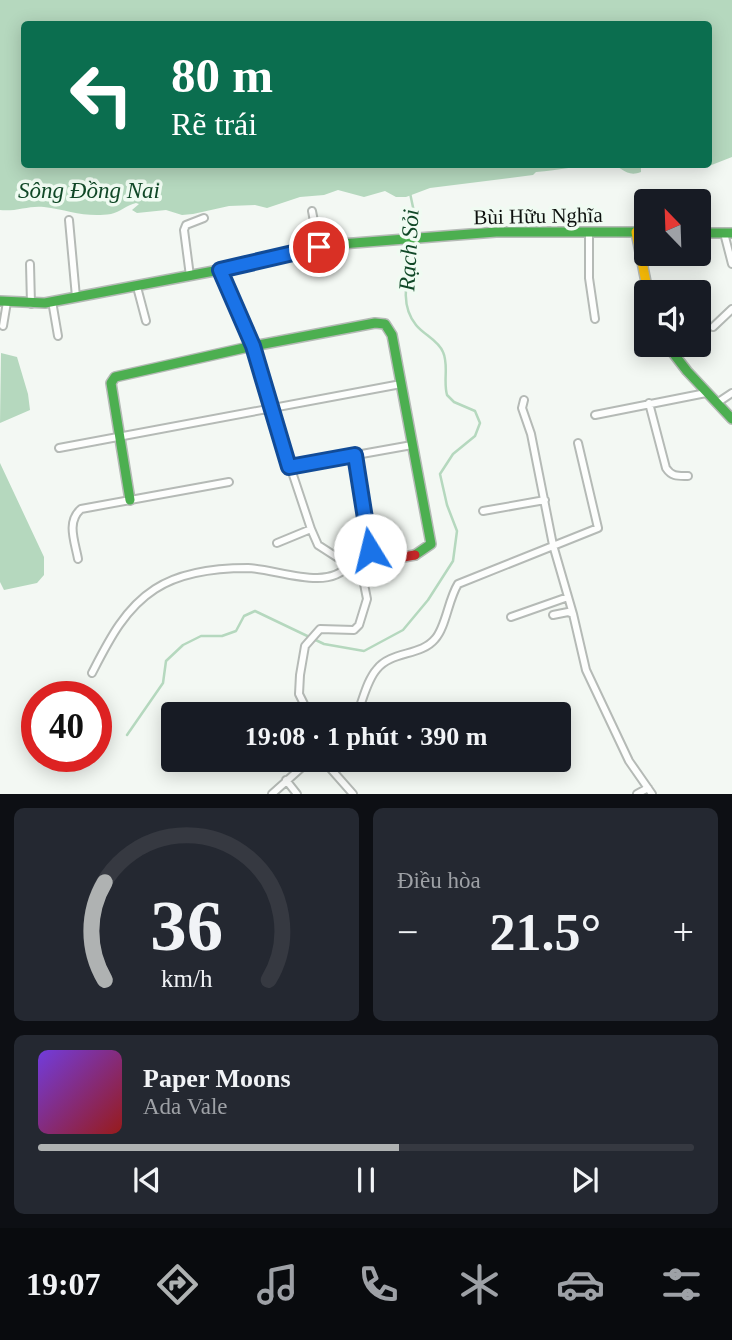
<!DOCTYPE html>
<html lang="vi">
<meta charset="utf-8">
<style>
body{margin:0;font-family:Georgia,serif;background:#242831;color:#f1f3f6;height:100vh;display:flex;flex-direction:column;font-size:26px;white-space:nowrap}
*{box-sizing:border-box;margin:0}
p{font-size:23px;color:#9ea1a6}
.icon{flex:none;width:38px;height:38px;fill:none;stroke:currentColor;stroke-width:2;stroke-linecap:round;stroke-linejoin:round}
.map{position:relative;height:794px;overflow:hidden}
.panel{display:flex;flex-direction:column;gap:14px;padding:14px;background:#0d0f14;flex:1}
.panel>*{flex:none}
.guide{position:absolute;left:21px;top:21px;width:691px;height:147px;border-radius:7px;box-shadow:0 4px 18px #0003;background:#0b6e4f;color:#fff;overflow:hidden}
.needle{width:46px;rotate:337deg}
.fabs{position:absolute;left:634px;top:189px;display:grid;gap:14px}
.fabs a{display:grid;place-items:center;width:77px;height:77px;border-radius:7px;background:#171b24;box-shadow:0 4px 18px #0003;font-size:35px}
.speed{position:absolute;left:21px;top:681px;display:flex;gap:14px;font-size:35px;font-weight:700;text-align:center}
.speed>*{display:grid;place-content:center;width:91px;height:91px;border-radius:50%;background:#171b24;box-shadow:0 4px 18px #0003;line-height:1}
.speed .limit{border:10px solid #d22;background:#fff;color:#111}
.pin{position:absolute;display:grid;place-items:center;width:60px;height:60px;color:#fff;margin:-30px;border:4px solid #fff;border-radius:50%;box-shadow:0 2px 7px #0007}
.me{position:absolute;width:77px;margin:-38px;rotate:351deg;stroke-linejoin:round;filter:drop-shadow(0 0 5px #0008)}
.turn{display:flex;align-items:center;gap:24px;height:147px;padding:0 35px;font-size:32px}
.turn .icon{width:91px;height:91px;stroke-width:2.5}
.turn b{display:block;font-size:49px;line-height:60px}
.big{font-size:52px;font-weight:700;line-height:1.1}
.panel .tile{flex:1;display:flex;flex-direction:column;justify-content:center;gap:10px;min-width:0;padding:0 24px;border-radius:10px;background:#242831}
.panel .dial{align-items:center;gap:0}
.dial svg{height:182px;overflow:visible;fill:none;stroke:#363941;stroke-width:7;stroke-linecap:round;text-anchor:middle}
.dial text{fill:#f1f3f6;stroke:none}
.song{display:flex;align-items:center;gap:21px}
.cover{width:84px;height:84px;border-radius:10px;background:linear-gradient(135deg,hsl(260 70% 55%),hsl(0 70% 35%))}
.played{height:7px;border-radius:4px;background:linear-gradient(90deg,#afb2b2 55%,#363941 55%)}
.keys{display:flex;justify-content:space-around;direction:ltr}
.heat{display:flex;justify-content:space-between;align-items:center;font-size:38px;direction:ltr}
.panel .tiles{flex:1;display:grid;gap:14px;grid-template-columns:1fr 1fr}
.tile:last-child{grid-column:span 2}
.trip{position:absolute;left:161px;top:702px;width:410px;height:70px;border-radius:7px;background:#171b24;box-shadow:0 4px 18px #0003;font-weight:700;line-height:70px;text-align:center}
.menu{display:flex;height:112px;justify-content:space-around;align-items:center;background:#090b0e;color:#9ea1a6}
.menu .icon{width:49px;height:49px}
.menu .active{color:#afb2b2}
.menu b{font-size:32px;color:#f1f3f6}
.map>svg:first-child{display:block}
.water{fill:#b5d8be}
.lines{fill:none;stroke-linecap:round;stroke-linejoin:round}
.stream{stroke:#b5d8be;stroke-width:2.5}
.street-casing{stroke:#b5bab6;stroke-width:10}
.fast-casing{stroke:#b5bab6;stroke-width:12}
.slow-casing{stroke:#b5bab6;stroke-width:12}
.jam-casing{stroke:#b5bab6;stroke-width:12}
.street{stroke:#fdfefd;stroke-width:6}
.fast{stroke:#4caf50;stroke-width:9}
.slow{stroke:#ffc107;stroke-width:9}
.jam{stroke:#c62828;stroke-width:9}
.route-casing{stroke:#114b97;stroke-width:18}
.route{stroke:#1a73e8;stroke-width:12}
.labels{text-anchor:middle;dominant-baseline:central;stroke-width:7;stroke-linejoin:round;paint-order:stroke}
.street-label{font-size:21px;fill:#0d110e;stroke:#f0fbf2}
.water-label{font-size:23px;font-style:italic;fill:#104827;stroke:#f0fbf2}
</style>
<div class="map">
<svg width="732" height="794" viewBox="0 0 732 794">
<rect width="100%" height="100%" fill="#f3f8f3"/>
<path class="water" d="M0,0H732V157L709,166L690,165L709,164V24H24V164H641V172C626,178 623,166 610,165C586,164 560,170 536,172L533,175L430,188L406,197H396L385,191L364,197L338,190L324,195L300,197L267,208L255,205L229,206L193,214L182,215L166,210L137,213L132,210L139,204L136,203C127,205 120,212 111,214C85,218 68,210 44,207C30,205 15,212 0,210Z
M1,353L17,357L28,394L30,410L0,423Z
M0,463L44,557V575L37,583L4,590L0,582Z"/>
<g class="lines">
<path class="stream" d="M410,193L414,212V235
M127,735L163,683L166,661L183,645L201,636H222L236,631L244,616L255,611L324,644L364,651L403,630L428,600L453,561L457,531L447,505L440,474L453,454L475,436L480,423L475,411L454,402L447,395C443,381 449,365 443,352C438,340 424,335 416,325C396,300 411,270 414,241"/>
<g class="street-casing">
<path id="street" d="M312,211L319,247
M69,220L76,297
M589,231V278L595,319
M724,233L732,264
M30,264L31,304
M221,270L253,346L271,409L311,529L318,545L349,565L363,579L367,599L359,625L354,630L320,629L305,646L300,675L299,694L309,714
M190,276L184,230L186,225L204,218
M137,287L146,321
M52,301L58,336
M3,326L7,302
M713,327L732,309
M524,400L522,408L531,434L553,545L573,614L586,670L629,761L652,794
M649,403L666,468C672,477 678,476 688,476
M717,403L732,393
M595,415L706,393
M59,448L401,384
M289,467L412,445
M483,511L545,500
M277,543L311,529
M78,559C75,542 66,522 81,509L229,482
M363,579L386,577
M553,615L568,612L573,614
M511,617L568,597
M92,673C108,642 124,609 155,589C181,572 217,568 248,568C278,569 327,592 349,565
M357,714C363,700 367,680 377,669C391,651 421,656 435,639C446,627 448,600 458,584L598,528L578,443
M323,760L353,794
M286,780L297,794
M272,794L310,760
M637,794L648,788"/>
</g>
<g class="fast-casing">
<path id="fast" d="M698,233H732
M0,301L45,303L235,267L328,245L496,232H646
M667,345L687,371L732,419
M130,500L111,383L115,377L253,346L375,323L385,324L392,335L431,544L415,555"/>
</g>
<g class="slow-casing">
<path id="slow" d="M636,232L648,292"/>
</g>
<g class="jam-casing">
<path id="jam" d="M355,455L370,549L374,557L380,561L415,555"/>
</g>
<use href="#street" class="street"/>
<use href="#fast" class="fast"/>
<use href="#slow" class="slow"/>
<use href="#jam" class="jam"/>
</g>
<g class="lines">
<g class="route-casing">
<path id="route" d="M319,247L220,270L253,346L289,467L355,455L370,550"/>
</g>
<use href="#route" class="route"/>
</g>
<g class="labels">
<g class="street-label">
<text transform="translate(538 216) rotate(-1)">Bùi Hữu Nghĩa</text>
</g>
<g class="water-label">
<text x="89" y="190">Sông Đồng Nai</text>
<text transform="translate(409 250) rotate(-87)">Rạch Sỏi</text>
</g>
</g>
</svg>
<div class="fabs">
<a><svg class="needle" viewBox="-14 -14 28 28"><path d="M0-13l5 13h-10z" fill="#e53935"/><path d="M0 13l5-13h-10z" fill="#9ea1a6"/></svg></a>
<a><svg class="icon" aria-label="sound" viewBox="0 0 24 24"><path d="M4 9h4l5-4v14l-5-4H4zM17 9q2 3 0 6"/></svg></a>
</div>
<div class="speed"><div class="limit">40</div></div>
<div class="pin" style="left:319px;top:247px;background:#d93025"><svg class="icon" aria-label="arrive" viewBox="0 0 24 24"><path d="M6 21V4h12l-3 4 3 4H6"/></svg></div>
<svg class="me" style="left:370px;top:550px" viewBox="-20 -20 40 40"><circle r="19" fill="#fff"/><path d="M0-13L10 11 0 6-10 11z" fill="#1a73e8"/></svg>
<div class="trip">19:08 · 1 phút · 390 m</div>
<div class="guide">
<div class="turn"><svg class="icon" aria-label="left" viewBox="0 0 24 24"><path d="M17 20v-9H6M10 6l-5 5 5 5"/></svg><div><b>80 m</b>Rẽ trái</div></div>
</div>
</div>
<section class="panel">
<div class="tiles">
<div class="tile dial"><svg viewBox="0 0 100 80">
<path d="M14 69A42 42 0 1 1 86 69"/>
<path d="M14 69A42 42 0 0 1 14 26" stroke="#afb2b2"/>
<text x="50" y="56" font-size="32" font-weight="700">36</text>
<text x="50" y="72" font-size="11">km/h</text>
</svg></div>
<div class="tile"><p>Điều hòa</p>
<div class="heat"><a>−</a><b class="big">21.5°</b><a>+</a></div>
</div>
<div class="tile">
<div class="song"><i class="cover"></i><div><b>Paper Moons</b><p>Ada Vale</p></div></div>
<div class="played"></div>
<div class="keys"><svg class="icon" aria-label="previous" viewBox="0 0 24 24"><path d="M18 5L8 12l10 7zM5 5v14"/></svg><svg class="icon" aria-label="pause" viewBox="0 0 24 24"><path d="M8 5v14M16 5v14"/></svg><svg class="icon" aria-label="next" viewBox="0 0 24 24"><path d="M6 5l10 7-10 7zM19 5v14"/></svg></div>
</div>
</div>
</section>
<nav class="menu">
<b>19:07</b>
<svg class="icon active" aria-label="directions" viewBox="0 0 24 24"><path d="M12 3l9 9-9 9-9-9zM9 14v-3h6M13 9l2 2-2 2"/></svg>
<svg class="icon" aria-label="music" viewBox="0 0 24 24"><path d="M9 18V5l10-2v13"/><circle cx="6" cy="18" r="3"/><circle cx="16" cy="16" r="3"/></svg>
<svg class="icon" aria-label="phone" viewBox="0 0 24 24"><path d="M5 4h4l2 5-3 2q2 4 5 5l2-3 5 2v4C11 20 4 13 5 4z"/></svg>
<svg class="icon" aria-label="climate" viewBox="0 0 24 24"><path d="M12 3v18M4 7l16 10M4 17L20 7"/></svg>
<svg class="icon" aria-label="car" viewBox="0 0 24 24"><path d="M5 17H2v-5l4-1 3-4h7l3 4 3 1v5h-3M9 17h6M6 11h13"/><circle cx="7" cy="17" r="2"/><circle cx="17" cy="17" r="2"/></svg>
<svg class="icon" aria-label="filters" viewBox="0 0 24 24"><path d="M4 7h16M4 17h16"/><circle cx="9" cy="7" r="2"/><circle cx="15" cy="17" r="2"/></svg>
</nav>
